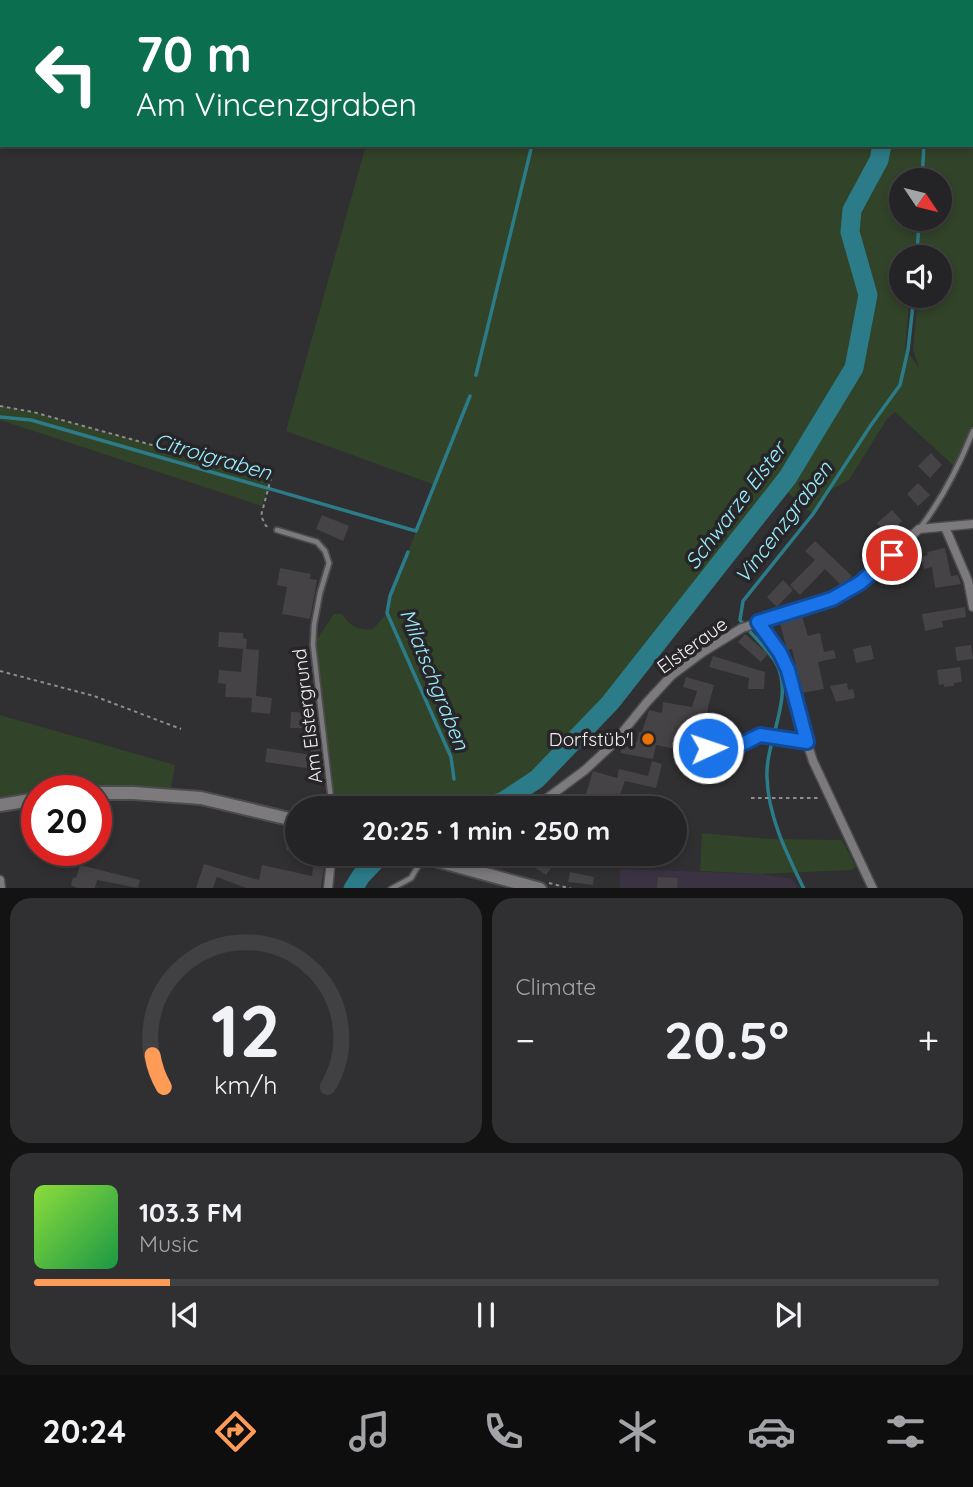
<!DOCTYPE html>
<meta charset="utf-8">
<style>
body{margin:0;font-family:Quicksand,sans-serif;background:#302f32;color:#f1f3f6;height:100vh;display:flex;flex-direction:column;font-size:26px;white-space:nowrap}
*{box-sizing:border-box;margin:0}
p{font-size:23px;color:#a3a4a7}
.icon{flex:none;width:38px;height:38px;fill:none;stroke:currentColor;stroke-width:2;stroke-linecap:round;stroke-linejoin:round}
.map{position:relative;height:888px;overflow:hidden}
.side{display:flex;flex-direction:column;gap:10px;padding:10px;background:#141314;flex:1}
.side>*{flex:none}
.hud{position:absolute;left:0px;top:0px;width:973px;height:147px;box-shadow:0 4px 10px #0003,0 0 0 2px #414042;background:#0b6e4f;color:#fff;overflow:hidden}
.needle{width:46px;rotate:125deg}
.buttons{position:absolute;left:889px;top:168px;display:grid;gap:14px}
.buttons a{display:grid;place-items:center;width:63px;height:63px;border-radius:50%;background:#242325;box-shadow:0 4px 10px #0003,0 0 0 2px #414042;font-size:35px}
.speed{position:absolute;left:21px;top:775px;display:flex;gap:14px;font-size:35px;font-weight:700;text-align:center}
.speed>*{display:grid;place-content:center;width:91px;height:91px;border-radius:50%;background:#242325;box-shadow:0 4px 10px #0003,0 0 0 2px #414042;line-height:1}
.speed .limit{border:10px solid #d22;background:#fff;color:#111}
.pin{position:absolute;display:grid;place-items:center;width:60px;height:60px;color:#fff;margin:-30px;border:4px solid #fff;border-radius:50%;box-shadow:0 2px 7px #0007}
.me{position:absolute;width:77px;margin:-38px;rotate:87deg;stroke-linejoin:round;filter:drop-shadow(0 0 5px #0008)}
.turn{display:flex;align-items:center;gap:24px;height:147px;padding:0 21px;font-size:32px}
.turn .icon{width:91px;height:91px;stroke-width:2.5}
.turn b{display:block;font-size:49px;line-height:60px}
.big{font-size:52px;font-weight:700;line-height:1.1}
.side .card{flex:1;display:flex;flex-direction:column;justify-content:center;gap:10px;min-width:0;padding:0 24px;border-radius:21px;background:#302f32}
.side .dial{align-items:center;gap:0}
.dial svg{height:182px;overflow:visible;fill:none;stroke:#414042;stroke-width:7;stroke-linecap:round;text-anchor:middle}
.dial text{fill:#f1f3f6;stroke:none}
.song{display:flex;align-items:center;gap:21px}
.cover{width:84px;height:84px;border-radius:10px;background:linear-gradient(135deg,hsl(90 70% 55%),hsl(140 70% 35%))}
.played{height:7px;border-radius:4px;background:linear-gradient(90deg,#fe9c57 15%,#414042 15%)}
.keys{display:flex;justify-content:space-around;direction:ltr}
.heat{display:flex;justify-content:space-between;align-items:center;font-size:38px;direction:ltr}
.side .tiles{flex:1;display:grid;gap:10px;grid-template-columns:1fr 1fr}
.card:last-child{grid-column:span 2}
.trip{position:absolute;left:285px;top:796px;width:402px;height:70px;border-radius:35px;background:#242325;box-shadow:0 4px 10px #0003,0 0 0 2px #414042;font-weight:700;line-height:70px;text-align:center}
.menu{display:flex;height:112px;justify-content:space-around;align-items:center;background:#0e0e0f;color:#a3a4a7}
.menu .icon{width:49px;height:49px}
.menu .current{color:#fe9c57}
.menu b{font-size:32px;color:#f1f3f6}
.map>svg:first-child{display:block}
.commercial{fill:#3b3343}
.green{fill:#314328;fill-rule:evenodd}
.lines{fill:none;stroke-linecap:round;stroke-linejoin:round}
.stream{stroke:#2b7c88;stroke-width:3.5}
.river{stroke:#2b7c88;stroke-width:19}
.building{fill:#454345}
.lane-casing{stroke:#4c4b4d;stroke-width:8}
.street-casing{stroke:#4c4b4d;stroke-width:11}
.secondary-casing{stroke:#4c4b4d;stroke-width:16}
.path{stroke:#8f8d8f;stroke-width:2;stroke-dasharray:3.5 3.5;stroke-linecap:butt}
.lane{stroke:#7c7a7c;stroke-width:4.5}
.street{stroke:#7c7a7c;stroke-width:8}
.secondary{stroke:#7c7a7c;stroke-width:12}
.route-casing{stroke:#114b97;stroke-width:18}
.route{stroke:#1a73e8;stroke-width:12}
.food-dot{fill:#e8710a;stroke:#272527;stroke-width:2.5}
.labels{text-anchor:middle;dominant-baseline:central;stroke-width:7;stroke-linejoin:round;paint-order:stroke}
.street-label{font-size:19px;fill:#f1eff1;stroke:#272527}
.poi-label{font-size:19px;fill:#f1eff1;stroke:#272527;text-anchor:end}
.water-label{font-size:21px;font-style:italic;fill:#98f0ff;stroke:#272527}
</style>
<div class="map">
<svg width="973" height="889" viewBox="0 0 973 889">
<rect width="100%" height="100%" fill="#302f31"/>
<path class="commercial" d="M620,869L761,874L792,879L798,888L620,889Z"/>
<path class="green" d="M407,0H973V445L964,444L954,466L895,412L887,419L849,480L829,491L813,514L781,487L610,703L537,779L502,802L469,808H378L373,802L332,797L313,645L334,614H342C350,626 359,631 373,629L387,613L390,596L435,485L286,431L366,145H971V2H407ZM901,180H940V219H901ZM901,257H940V296H918L913,350L919,368L905,348L910,296H901Z
M0,406L33,412L271,478L262,506L0,420Z
M0,715L175,765L170,795L96,791H37V799L0,805Z
M702,833L771,839L842,840L856,867L851,870L761,874L700,871Z"/>
<g class="lines">
<path class="stream" d="M499,0L505,2
M929,0V2
M922,180L924,145
M917,257L919,219
M476,375L532,145
M0,417L31,420L416,531L470,396
M408,552L390,596L387,613L451,757L454,779
M804,889C787,854 768,817 767,777C765,741 796,695 775,661C765,646 751,634 740,620L743,601L813,514L871,425L900,385L908,350L914,296"/>
<path class="river" d="M896,2V0
M469,808L502,802L537,779L610,703L788,477L854,368L868,295L850,232L852,210L879,160L882,145
M353,889L361,876L382,854"/>
</g>
<path class="building" d="M931,453L942,465L930,478L918,466Z
M918,483L930,495L918,506L907,494Z
M892,510L902,521L888,535L877,523Z
M322,515L349,526L343,541L316,529Z
M815,541L852,576L842,586L825,569L800,595L790,585L815,560L805,551Z
M945,548L951,576L958,575L961,584L935,588L932,567L924,569L921,557L928,555L927,552Z
M280,568L311,574L310,579L317,580L310,619L282,614L287,587L277,585Z
M783,580L793,590L777,607L767,597Z
M965,607L966,617L942,621L943,627L925,631L922,614Z
M802,616L808,636L820,633L824,652L834,650L836,658L818,662L824,689L802,693L792,649L787,650L780,623Z
M219,632L243,633V638L247,639L246,649L259,650L256,696L272,698L270,714L251,712L252,698L225,697L226,684L218,683L219,670L241,672L243,649H245L218,647Z
M745,634L768,654L761,662L738,642Z
M871,645L874,659L856,663L853,649Z
M971,645L973,659L957,661L955,647Z
M713,656L765,672L764,689H748L749,678L709,667Z
M960,667L962,682L954,683V686L944,687V684L939,685L937,670Z
M686,677L714,685L708,707L706,727L687,725L680,750L656,745L653,759L620,753L625,740L637,742L639,732H642L649,710L662,713L663,702L692,707L697,691L683,687Z
M847,683L848,690L853,689L855,698L836,702L830,686Z
M291,712L316,713L320,750V770L265,762L267,748L311,755V728H290Z
M652,761L662,764L656,788L625,781L615,808H570L575,796L584,800L593,771L617,778L619,769L648,776Z
M289,834L298,835V852L286,850Z
M315,854H323V858L325,859L321,888H246L217,877L213,888H196L204,864L259,880L262,865L312,876Z
M490,854H499L507,858L502,869L487,862Z
M539,854H548L557,860L546,875L531,865Z
M80,865L140,880L138,888L97,880L95,888H77L71,885L73,877L76,878Z
M570,872L594,877L593,885L568,882Z
M658,877L678,878L677,888H657Z"/>
<g class="lines">
<g class="lane-casing">
<path id="lane" d="M920,528C943,498 959,466 973,431
M277,530L317,542L325,551L329,563L320,593L314,625L313,645L332,808
M698,746C730,754 733,749 760,735L806,742
M391,889L411,878L423,858"/>
</g>
<g class="street-casing">
<path id="street" d="M945,527L968,581L973,607
M758,623L780,653L788,670L801,724L813,761L873,889
M534,808L585,770L613,744L647,702L672,675L703,652L742,628L832,599L860,583L919,529L973,524
M468,870L476,854
M0,880L1,889
M328,889L331,860"/>
</g>
<g class="secondary-casing">
<path id="secondary" d="M96,793H133L201,798L298,821
M0,805L37,799
M413,854L540,889"/>
</g>
<path class="path" d="M0,406L33,412L271,478L261,516L266,526L270,527
M0,671L94,696L181,729
M46,790L86,787
M751,798H820
M549,883L572,889"/>
<use href="#lane" class="lane"/>
<use href="#street" class="street"/>
<use href="#secondary" class="secondary"/>
</g>
<g class="lines">
<g class="route-casing">
<path id="route" d="M708,748C736,750 736,747 760,735L807,742L788,670L780,653L758,622L832,599L860,583L892,555"/>
</g>
<use href="#route" class="route"/>
</g>
<circle class="food-dot" cx="648" cy="739" r="7"/>
<g class="labels">
<g class="street-label">
<text transform="translate(692 645) rotate(-36)">Elsteraue</text>
<text transform="translate(307 716) rotate(-97)">Am Elstergrund</text>
</g>
<g class="poi-label">
<text x="634" y="739">Dorfstüb'l</text>
</g>
<g class="water-label">
<text transform="translate(213 456) rotate(16)">Citroigraben</text>
<text transform="translate(735 505) rotate(-53)">Schwarze Elster</text>
<text transform="translate(783 522) rotate(-53)">Vincenzgraben</text>
<text transform="translate(435 679) rotate(68)">Milatschgraben</text>
</g>
</g>
</svg>
<div class="buttons">
<a><svg class="needle" viewBox="-14 -14 28 28"><path d="M0-13l5 13h-10z" fill="#e53935"/><path d="M0 13l5-13h-10z" fill="#a3a4a7"/></svg></a>
<a><svg class="icon" aria-label="sound" viewBox="0 0 24 24"><path d="M4 9h4l5-4v14l-5-4H4zM17 9q2 3 0 6"/></svg></a>
</div>
<div class="speed"><div class="limit">20</div></div>
<div class="pin" style="left:892px;top:555px;background:#d93025"><svg class="icon" aria-label="arrive" viewBox="0 0 24 24"><path d="M6 21V4h12l-3 4 3 4H6"/></svg></div>
<svg class="me" style="left:708px;top:748px" viewBox="-20 -20 40 40"><circle r="17" fill="#1a73e8" stroke="#fff" stroke-width="3"/><path d="M0-11L8 9 0 5-8 9z" fill="#fff"/></svg>
<div class="trip">20:25 · 1 min · 250 m</div>
<div class="hud">
<div class="turn"><svg class="icon" aria-label="left" viewBox="0 0 24 24"><path d="M17 20v-9H6M10 6l-5 5 5 5"/></svg><div><b>70 m</b>Am Vincenzgraben</div></div>
</div>
</div>
<section class="side">
<div class="tiles">
<div class="card dial"><svg viewBox="0 0 100 80">
<path d="M14 69A42 42 0 1 1 86 69"/>
<path d="M14 69A42 42 0 0 1 9 55" stroke="#fe9c57"/>
<text x="50" y="56" font-size="32" font-weight="700">12</text>
<text x="50" y="72" font-size="11">km/h</text>
</svg></div>
<div class="card"><p>Climate</p>
<div class="heat"><a>−</a><b class="big">20.5°</b><a>+</a></div>
</div>
<div class="card">
<div class="song"><i class="cover"></i><div><b>103.3 FM</b><p>Music</p></div></div>
<div class="played"></div>
<div class="keys"><svg class="icon" aria-label="previous" viewBox="0 0 24 24"><path d="M18 5L8 12l10 7zM5 5v14"/></svg><svg class="icon" aria-label="pause" viewBox="0 0 24 24"><path d="M8 5v14M16 5v14"/></svg><svg class="icon" aria-label="next" viewBox="0 0 24 24"><path d="M6 5l10 7-10 7zM19 5v14"/></svg></div>
</div>
</div>
</section>
<nav class="menu">
<b>20:24</b>
<svg class="icon current" aria-label="directions" viewBox="0 0 24 24"><path d="M12 3l9 9-9 9-9-9zM9 14v-3h6M13 9l2 2-2 2"/></svg>
<svg class="icon" aria-label="music" viewBox="0 0 24 24"><path d="M9 18V5l10-2v13"/><circle cx="6" cy="18" r="3"/><circle cx="16" cy="16" r="3"/></svg>
<svg class="icon" aria-label="phone" viewBox="0 0 24 24"><path d="M5 4h4l2 5-3 2q2 4 5 5l2-3 5 2v4C11 20 4 13 5 4z"/></svg>
<svg class="icon" aria-label="climate" viewBox="0 0 24 24"><path d="M12 3v18M4 7l16 10M4 17L20 7"/></svg>
<svg class="icon" aria-label="car" viewBox="0 0 24 24"><path d="M5 17H2v-5l4-1 3-4h7l3 4 3 1v5h-3M9 17h6M6 11h13"/><circle cx="7" cy="17" r="2"/><circle cx="17" cy="17" r="2"/></svg>
<svg class="icon" aria-label="filters" viewBox="0 0 24 24"><path d="M4 7h16M4 17h16"/><circle cx="9" cy="7" r="2"/><circle cx="15" cy="17" r="2"/></svg>
</nav>
